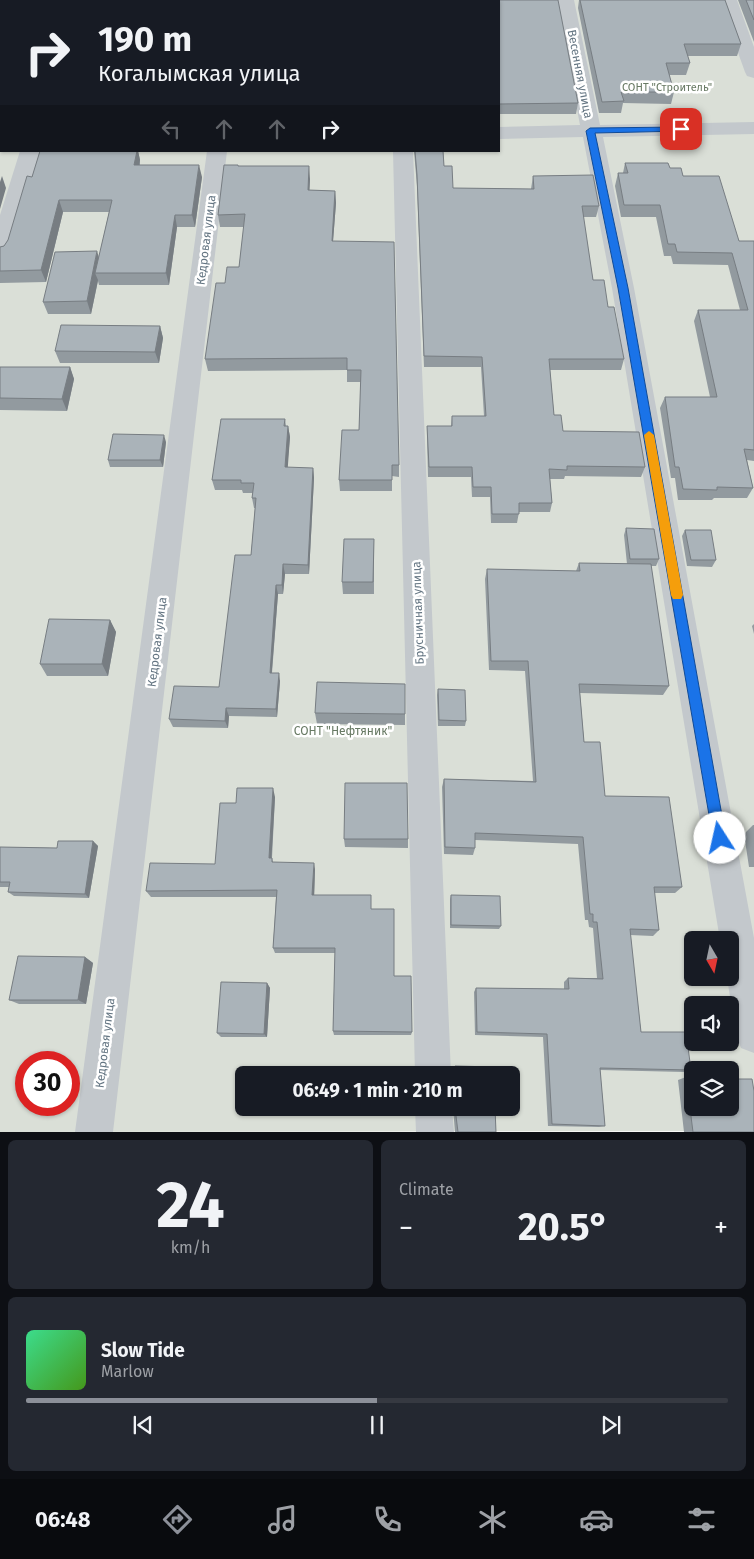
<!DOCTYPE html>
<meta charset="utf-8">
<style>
body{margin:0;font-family:"Fira Sans",sans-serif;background:#242831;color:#f1f3f6;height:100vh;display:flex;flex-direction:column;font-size:19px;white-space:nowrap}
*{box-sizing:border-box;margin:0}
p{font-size:16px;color:#9ea1a6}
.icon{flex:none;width:28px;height:28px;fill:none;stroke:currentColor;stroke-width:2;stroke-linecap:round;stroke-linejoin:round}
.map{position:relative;height:1132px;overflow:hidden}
.drawer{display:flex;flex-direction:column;gap:8px;padding:8px;background:#0d0f14;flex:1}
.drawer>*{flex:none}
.top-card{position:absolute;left:0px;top:0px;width:500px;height:152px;box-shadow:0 1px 4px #0004;background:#171b24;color:#f1f3f6;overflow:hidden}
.needle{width:32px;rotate:171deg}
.controls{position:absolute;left:684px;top:931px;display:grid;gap:10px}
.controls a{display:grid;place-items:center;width:55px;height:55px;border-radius:8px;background:#171b24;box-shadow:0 1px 4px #0004;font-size:25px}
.speed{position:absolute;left:15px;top:1051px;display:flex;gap:10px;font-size:25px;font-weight:700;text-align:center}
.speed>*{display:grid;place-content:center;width:65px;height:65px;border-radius:50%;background:#171b24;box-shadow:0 1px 4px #0004;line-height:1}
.speed .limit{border:8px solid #d22;background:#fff;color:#111}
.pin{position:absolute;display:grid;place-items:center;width:42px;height:42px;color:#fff;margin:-21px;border-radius:10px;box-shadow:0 2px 8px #0006}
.me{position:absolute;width:55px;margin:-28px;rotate:350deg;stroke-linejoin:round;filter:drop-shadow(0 0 4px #0008)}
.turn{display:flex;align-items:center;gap:18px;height:105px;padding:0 15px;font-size:22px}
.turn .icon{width:65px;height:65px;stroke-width:2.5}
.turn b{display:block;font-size:35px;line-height:42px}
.lanes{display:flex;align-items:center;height:48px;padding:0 15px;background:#0003;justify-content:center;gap:25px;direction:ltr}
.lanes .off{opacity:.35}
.big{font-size:38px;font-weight:700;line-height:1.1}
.drawer .widget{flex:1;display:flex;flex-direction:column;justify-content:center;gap:8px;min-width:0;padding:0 18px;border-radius:8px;background:#242831}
.drawer .dial{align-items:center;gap:0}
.dial b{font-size:65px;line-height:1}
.song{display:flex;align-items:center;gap:15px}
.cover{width:60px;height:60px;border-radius:8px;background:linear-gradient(135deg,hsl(150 70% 55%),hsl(100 70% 35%))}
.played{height:5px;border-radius:2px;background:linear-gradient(90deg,#8c9099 50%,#363941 50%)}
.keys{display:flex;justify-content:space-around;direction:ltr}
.heat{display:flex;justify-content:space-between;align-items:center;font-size:28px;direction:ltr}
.drawer .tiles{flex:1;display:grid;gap:8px;grid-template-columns:1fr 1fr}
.widget:last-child{grid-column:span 2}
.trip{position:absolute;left:235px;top:1066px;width:285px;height:50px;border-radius:8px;background:#171b24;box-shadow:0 1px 4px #0004;font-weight:700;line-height:50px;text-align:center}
.tabs{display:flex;height:80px;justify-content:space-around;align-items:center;background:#090b0e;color:#9ea1a6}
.tabs .icon{width:35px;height:35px}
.tabs .selected{color:#8c9099}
.tabs b{font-size:22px;color:#f1f3f6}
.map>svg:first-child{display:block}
.green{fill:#dadfd7;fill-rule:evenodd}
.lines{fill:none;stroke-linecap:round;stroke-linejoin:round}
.minor{fill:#c3c8cc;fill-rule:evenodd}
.wall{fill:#929a9f}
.shaded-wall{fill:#777d82}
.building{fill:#aab3b9;stroke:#777d82}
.route{fill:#1a73e8;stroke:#114b97}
.slow{fill:#f59e0b}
.labels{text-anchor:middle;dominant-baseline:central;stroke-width:5;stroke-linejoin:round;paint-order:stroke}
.far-park-label{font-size:11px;fill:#687a64;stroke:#fff}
.street-label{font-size:12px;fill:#657683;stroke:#fff}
.park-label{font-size:12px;fill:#687a64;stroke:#fff}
</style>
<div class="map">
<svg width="754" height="1132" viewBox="0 0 754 1132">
<rect width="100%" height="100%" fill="#fafaf8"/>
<path class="green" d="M0,0H754V1131L0,1132ZM1,1H499V151H1ZM692,940H730V978H692ZM692,1005H730V1042H692ZM26,1062H69V1105H26ZM692,1070H730V1108H692ZM244,1075H511V1108H244Z"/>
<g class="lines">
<path class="minor" d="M556,0H574L600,125L754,122V134L603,137L634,288L754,938V1053L741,1048L736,1035L727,978H730V940H720L612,288L583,137L499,139V127L580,125Z
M719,0H737L754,47V78L747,76L745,72Z
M0,132H1V144H0Z
M20,151H40L11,251L8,256L0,258V215Z
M207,151H227L113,1132H75Z
M393,151H413L451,1075H415Z
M415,1108H452L454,1132H416Z"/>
</g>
<path class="wall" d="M0,0H223V1H1V110H0Z
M579,0H725L741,44L737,56H687L690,63L686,75H669L674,92L671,104L623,103L621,113H599L578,8Z
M738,0H754V42Z
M499,1L578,103L576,114H499Z
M40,151H138L140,160V165L202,177L195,227H177L169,285H99L98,281L91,314H48L43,302L99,257L109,212H63L46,282L0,283V247L4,246L8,240L32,177Z
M414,151H443L444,166L453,188L531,189L533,176L599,206L596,217H583L593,280L608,307L624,359L621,370H550L554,415L563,431L645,467L641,477L565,476L564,479H550L552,503L550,512H519L517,523H491L490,497H472L471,477H428L427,436V426H451L452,416H484L481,367H424L417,186Z
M625,163L670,168L683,176L739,241H754V461L747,460L753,488L747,498H714L712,500H678L675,478H671L660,408L665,397H710L694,321L698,310H740L728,265L673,264L671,256H664L656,217H621L615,186L618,173H623Z
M238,165V166L310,179L309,190L335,191L336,203L333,241L399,465V477L392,476V491H340L339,480L359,430L361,382H347V370L208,371L205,359L225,283L239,267L244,227H220L218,215Z
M160,326L163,338L159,363H60L55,351Z
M0,367H70L74,379L67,411L0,410Z
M285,419L286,426H288L290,437L287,468H313L314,478L309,574H285L283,594H278L272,673L280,681L277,717L229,716L228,728L173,727L169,719L219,687L251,555L255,508H254L252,498L253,493H243L242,490H215L212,480Z
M166,442L163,467H110L108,460Z
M626,528L659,559L656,566H651L669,686L663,695L580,693L584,742L605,796L682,887L675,893H654L659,930L653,936L630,935L641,1032L691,1070L684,1072L600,1070L605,1126L599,1127L548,1126L543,1037L475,1035L474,992L476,988L564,989V982L568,978H597L593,928L589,927L588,920H585L578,844L475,840V848L473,855L444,854L442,787L444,779L533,781L525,671L489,670L485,579L487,569L576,571L579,563L627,564L624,535Z
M685,530L716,560L712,567L687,566L682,536Z
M374,539V594H343L342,582Z
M110,620L116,632L108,676H47L40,664Z
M754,624V634L752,626Z
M438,689L466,721L465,726H438L437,695Z
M315,713L405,714V725L317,724Z
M275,797L272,858L273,862L315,869L314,895L371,909L394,976L412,1032L411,1035H334L333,1031L335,953H275L273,948L276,897H151L146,891L215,864L236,803Z
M753,825H754V867H749L744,834Z
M344,839H408V848L345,847Z
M93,841L98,846L89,898L14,896L8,892L9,887H0V847L57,848Z
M451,895L501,926L499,929L450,928V899Z
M85,957L93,963L86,1004H19L9,1000Z
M267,983L270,988L267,1037H221L217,1033Z
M455,1066L494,1075H453V1069Z
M686,1077L754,1132H684L678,1080Z
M453,1108H495L496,1132H455Z"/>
<path class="shaded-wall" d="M137,151H138L140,160L137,177L134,165Z
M199,165L202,177L195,227L192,215Z
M309,166L310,179L309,203L308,190Z
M2,176L6,188L0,209V182Z
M335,191L336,203L332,254V241Z
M59,200L63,212L46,282L41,270Z
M175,215L177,227L169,285L166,273Z
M97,251L101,264L95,273L98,280L91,314L87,301Z
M160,326L163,338L159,363L155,352Z
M70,367L74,379L67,411L62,399Z
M288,426L290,437L287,478L285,467Z
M164,435L166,442L163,467L160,460Z
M313,468L314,478L309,574L308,565Z
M283,564L285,574L283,594L282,585Z
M276,585L278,594L271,681L270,673Z
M110,620L116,632L108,676L102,664Z
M279,673L280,681L277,717L276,709Z
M226,708L229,716L228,728L225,721Z
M273,788L275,797L271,865L269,858Z
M93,841L98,846L89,898L85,894Z
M314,863L315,869L314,901L312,895Z
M85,957L93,963L86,1004L78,1000Z
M267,983L270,988L267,1037L264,1034Z"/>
<path class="building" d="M0,0H220V1H1V97H0Z
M269,0H317V1H269Z
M364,0H558L578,103L499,104V1H364Z
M580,0H725L741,44H684L690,63H666L674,92H621L624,101L602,102Z
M746,0H754V20Z
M40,151H137L134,165H199L192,215H175L166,273H95L112,200H59L41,270L0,271V247L4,246L8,240L27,176L32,177Z
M415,151H443L444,166H452L453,188L534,189L533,176L593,175L599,206H582L593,280H604L608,307H614L624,359H549L554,415H561L563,431L639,432L645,467L567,466V470L549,469L552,503H519V514H492L491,487H473L472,467H429L427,426H452V416H486L482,357L424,356L417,175Z
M625,163H668L670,168H681L683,176H719L739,241H754V450L744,449L753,488L717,487V490L683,489L679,467H675L665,397H717L698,310H748L732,253L677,252L675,244H668L660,205H624L618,173H628Z
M224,165H238V166H309L308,190L335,191L332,241L394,242L399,465H392V480H339L342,430H359L361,370H347V358L205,359L216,283H225L227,267H239L245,214L218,215Z
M97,251L87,301L43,302L55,252Z
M61,325L160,326L155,352L55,351Z
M0,367H70L62,399L0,398Z
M221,419H285L284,426H288L285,467L313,468L308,565L283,564L282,585H276L270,673H279L276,709L226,708L225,721L169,719L174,686L219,687L235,555H251L256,498H252L254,483H241V480H212Z
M113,434L164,435L160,460H108Z
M626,528L654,529L659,559H630Z
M685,530H711L716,560H691Z
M344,539H374L373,582H342Z
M579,563L651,564L669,686L579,684L584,742H600L605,796L669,797L682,887H654L659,930L630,929L641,1032H686L691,1070L600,1068L605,1126L552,1124L547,1034L477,1032L476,988L569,989L568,978L603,979L597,922H593V914H590L583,837L475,833V848L445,847L444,779L536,782L528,661H491L487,569L580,571Z
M49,619L110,620L102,664H40Z
M317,682L405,684V714L315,713Z
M438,689L465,690L466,721L439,720Z
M345,783H407L408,839H344Z
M237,788H273L269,858H272V862L314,863L312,895H371V909H394V976H411L412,1032L333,1031L335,948H273L277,890L146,891L150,863L215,864L220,803H236Z
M58,841H93L85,894L8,892L10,882H0V847L57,848Z
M451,895L500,896L501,926L451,925Z
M18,956L85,957L78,1000H9Z
M221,982L267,983L264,1034L217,1033Z
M455,1066L494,1067V1075H455Z
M686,1077L692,1078V1108H730V1079H752L754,1091V1132H693Z
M455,1108H495L496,1132H458Z"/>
<path class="route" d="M681,127H684V131L595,133L628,288L726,838L724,843L720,845L715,843L713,838L618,288L586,131L590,128Z"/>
<path class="slow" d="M649,431L654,435L683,595L681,599H673L671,595L644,435Z"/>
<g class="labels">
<g class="far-park-label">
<text x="667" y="87">СОНТ "Строитель"</text>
</g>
<g class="street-label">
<text transform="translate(580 74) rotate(79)">Весенняя улица</text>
<text transform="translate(206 240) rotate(-83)">Кедровая улица</text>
<text transform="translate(418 613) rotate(-92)">Брусничная улица</text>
<text transform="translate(157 642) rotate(-83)">Кедровая улица</text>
<text transform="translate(105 1043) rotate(-83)">Кедровая улица</text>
</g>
<g class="park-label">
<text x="343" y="731">СОНТ "Нефтяник"</text>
</g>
</g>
</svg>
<div class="controls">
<a><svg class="needle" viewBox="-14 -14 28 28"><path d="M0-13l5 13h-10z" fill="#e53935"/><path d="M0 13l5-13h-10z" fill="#9ea1a6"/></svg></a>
<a><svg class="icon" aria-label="sound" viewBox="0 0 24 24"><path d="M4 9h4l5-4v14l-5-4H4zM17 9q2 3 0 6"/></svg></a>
<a><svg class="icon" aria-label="layers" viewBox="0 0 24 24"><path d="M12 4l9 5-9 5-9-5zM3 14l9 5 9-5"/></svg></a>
</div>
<div class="speed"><div class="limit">30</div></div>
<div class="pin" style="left:681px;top:129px;background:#d93025"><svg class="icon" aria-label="arrive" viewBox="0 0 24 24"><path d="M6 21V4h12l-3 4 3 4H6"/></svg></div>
<svg class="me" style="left:720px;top:838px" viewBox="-20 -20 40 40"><circle r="19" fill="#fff"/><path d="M0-13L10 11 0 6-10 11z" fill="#1a73e8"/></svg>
<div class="trip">06:49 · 1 min · 210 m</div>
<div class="top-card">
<div class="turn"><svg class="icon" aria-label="right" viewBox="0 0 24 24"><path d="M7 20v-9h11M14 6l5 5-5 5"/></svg><div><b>190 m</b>Когалымская улица</div></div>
<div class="lanes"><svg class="icon off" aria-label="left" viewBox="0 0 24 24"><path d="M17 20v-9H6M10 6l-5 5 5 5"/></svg><svg class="icon off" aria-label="ahead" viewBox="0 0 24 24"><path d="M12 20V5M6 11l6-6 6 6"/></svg><svg class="icon off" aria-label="ahead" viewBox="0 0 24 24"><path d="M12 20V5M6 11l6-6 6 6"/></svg><svg class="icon" aria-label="right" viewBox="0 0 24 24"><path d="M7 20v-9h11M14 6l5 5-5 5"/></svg></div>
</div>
</div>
<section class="drawer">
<div class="tiles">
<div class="widget dial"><b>24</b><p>km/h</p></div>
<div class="widget"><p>Climate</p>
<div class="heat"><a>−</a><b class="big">20.5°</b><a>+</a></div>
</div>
<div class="widget">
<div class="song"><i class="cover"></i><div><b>Slow Tide</b><p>Marlow</p></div></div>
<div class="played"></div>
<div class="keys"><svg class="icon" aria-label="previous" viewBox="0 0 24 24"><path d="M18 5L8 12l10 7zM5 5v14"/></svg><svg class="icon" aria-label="pause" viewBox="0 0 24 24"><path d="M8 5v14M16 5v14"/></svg><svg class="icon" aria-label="next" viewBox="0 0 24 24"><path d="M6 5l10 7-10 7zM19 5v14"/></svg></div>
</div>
</div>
</section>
<nav class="tabs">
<b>06:48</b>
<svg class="icon selected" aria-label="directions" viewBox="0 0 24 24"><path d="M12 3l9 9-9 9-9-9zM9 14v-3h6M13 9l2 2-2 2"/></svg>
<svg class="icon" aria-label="music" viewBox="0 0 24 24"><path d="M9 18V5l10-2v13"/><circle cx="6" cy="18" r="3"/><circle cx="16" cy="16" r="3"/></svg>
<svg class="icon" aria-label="phone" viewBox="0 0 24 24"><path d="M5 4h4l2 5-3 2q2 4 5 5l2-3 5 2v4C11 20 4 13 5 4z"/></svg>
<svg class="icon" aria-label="climate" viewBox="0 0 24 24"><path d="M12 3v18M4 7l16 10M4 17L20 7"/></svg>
<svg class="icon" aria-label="car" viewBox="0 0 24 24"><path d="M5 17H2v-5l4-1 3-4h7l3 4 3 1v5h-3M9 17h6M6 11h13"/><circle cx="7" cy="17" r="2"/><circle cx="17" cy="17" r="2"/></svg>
<svg class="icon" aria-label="filters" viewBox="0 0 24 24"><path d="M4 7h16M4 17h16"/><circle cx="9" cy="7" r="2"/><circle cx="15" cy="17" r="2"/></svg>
</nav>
